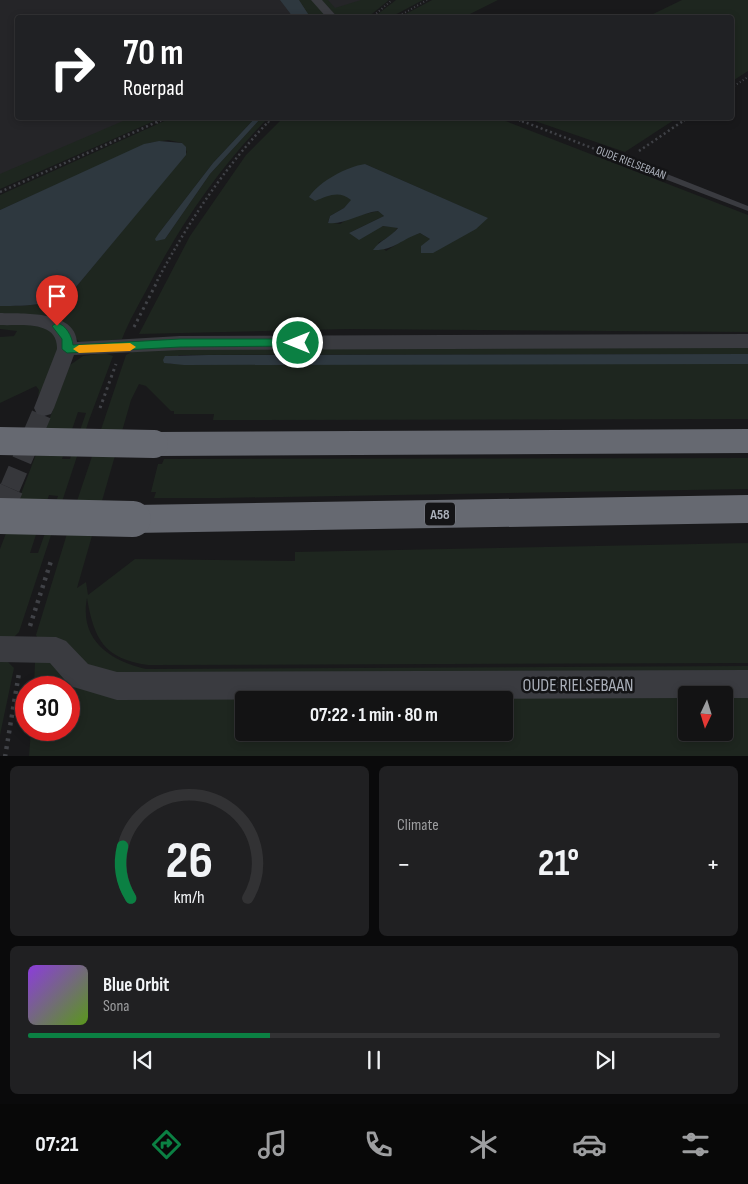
<!DOCTYPE html>
<meta charset="utf-8">
<style>
body{margin:0;font-family:"Sofia Sans Condensed",sans-serif;background:#202022;color:#f1f3f6;height:100vh;display:flex;flex-direction:column;font-size:19px;white-space:nowrap}
*{box-sizing:border-box;margin:0}
p{font-size:16px;color:#9d9ea0}
.icon{flex:none;width:28px;height:28px;fill:none;stroke:currentColor;stroke-width:2;stroke-linecap:round;stroke-linejoin:round}
.map{position:relative;height:756px;overflow:hidden}
.sheet{display:flex;flex-direction:column;gap:10px;padding:10px;background:#0a0a0b;flex:1}
.sheet>*{flex:none}
.hud{position:absolute;left:15px;top:15px;width:719px;height:105px;border-radius:5px;box-shadow:0 2px 8px #0003,0 0 0 1px #323234;background:#202124;color:#fff;overflow:hidden}
.needle{width:32px;rotate:184deg}
.fabs{position:absolute;left:678px;top:686px;display:grid;gap:10px}
.fabs a{display:grid;place-items:center;width:55px;height:55px;border-radius:5px;background:#131314;box-shadow:0 2px 8px #0003,0 0 0 1px #323234;font-size:25px}
.speed{position:absolute;left:15px;top:676px;display:flex;gap:10px;font-size:25px;font-weight:700;text-align:center}
.speed>*{display:grid;place-content:center;width:65px;height:65px;border-radius:50%;background:#131314;box-shadow:0 2px 8px #0003,0 0 0 1px #323234;line-height:1}
.speed .limit{border:8px solid #d22;background:#fff;color:#111}
.pin{position:absolute;display:grid;place-items:center;width:42px;height:42px;color:#fff;margin:-51px -21px;border-radius:50% 50% 50% 0;rotate:-45deg;box-shadow:0 0 5px #0007}
.pin .icon{rotate:45deg}
.me{position:absolute;width:55px;margin:-28px;rotate:270deg;stroke-linejoin:round;filter:drop-shadow(0 0 4px #0008)}
.turn{display:flex;align-items:center;gap:18px;height:105px;padding:0 25px;font-size:22px}
.turn .icon{width:65px;height:65px;stroke-width:2.5}
.turn b{display:block;font-size:35px;line-height:42px}
.big{font-size:38px;font-weight:700;line-height:1.1}
.sheet .tile{flex:1;display:flex;flex-direction:column;justify-content:center;gap:8px;min-width:0;padding:0 18px;border-radius:8px;background:#202022}
.sheet .dial{align-items:center;gap:0}
.dial svg{height:130px;overflow:visible;fill:none;stroke:#323234;stroke-width:7;stroke-linecap:round;text-anchor:middle}
.dial text{fill:#f1f3f6;stroke:none}
.song{display:flex;align-items:center;gap:15px}
.cover{width:60px;height:60px;border-radius:8px;background:linear-gradient(135deg,hsl(270 70% 55%),hsl(90 70% 35%))}
.played{height:5px;border-radius:2px;background:linear-gradient(90deg,#0b8043 35%,#323234 35%)}
.keys{display:flex;justify-content:space-around;direction:ltr}
.heat{display:flex;justify-content:space-between;align-items:center;font-size:28px;direction:ltr}
.sheet .tiles{flex:1;display:grid;gap:10px;grid-template-columns:1fr 1fr}
.tile:last-child{grid-column:span 2}
.trip{position:absolute;left:235px;top:691px;width:278px;height:50px;border-radius:5px;background:#131314;box-shadow:0 2px 8px #0003,0 0 0 1px #323234;font-weight:700;line-height:50px;text-align:center}
.dock{display:flex;height:80px;justify-content:space-around;align-items:center;background:#080808;color:#9d9ea0}
.dock .icon{width:35px;height:35px}
.dock .active{color:#0b8043}
.dock b{font-size:22px;color:#f1f3f6}
.map>svg:first-child{display:block}
.built{fill:#252528}
.green{fill:#1e261f;fill-rule:evenodd}
.water{fill:#2e383f}
.lines{fill:none;stroke-linecap:round;stroke-linejoin:round}
.minor-tunnel-far1{stroke:#36373b;stroke-width:20;stroke-dasharray:20 10;stroke-linecap:butt}
.minor-tunnel{stroke:#36373b;stroke-width:26;stroke-dasharray:26 13;stroke-linecap:butt}
.path-far3{stroke:#404247;stroke-width:2;stroke-dasharray:1 2.5;stroke-linecap:butt}
.path-far2{stroke:#404247;stroke-width:2.5;stroke-dasharray:2 3;stroke-linecap:butt}
.path-far1{stroke:#404247;stroke-width:3;stroke-dasharray:2.5 4;stroke-linecap:butt}
.path{stroke:#404247;stroke-width:4.5;stroke-dasharray:3 5;stroke-linecap:butt}
.service{fill:#3a3b40;fill-rule:evenodd}
.minor{fill:#3a3b40;fill-rule:evenodd}
.motorway{fill:#666971;fill-rule:evenodd}
.motorway-bridge-far1{stroke:#666971;stroke-width:28}
.motorway-bridge{stroke:#666971;stroke-width:36}
.route{fill:#0b8043;stroke:#07532c}
.slow{fill:#f59e0b}
.labels{text-anchor:middle;dominant-baseline:central;stroke-width:5;stroke-linejoin:round;paint-order:stroke}
.far-street-label{font-size:12px;fill:#abb0ba;stroke:#141416}
.shield{fill:#141416;stroke:#7e8189;stroke-width:1}
.shield-label{font-size:14px;font-weight:bold;fill:#abb0ba}
.near-street-label{font-size:18px;fill:#abb0ba;stroke:#141416}
</style>
<div class="map">
<svg width="748" height="757" viewBox="0 0 748 757">
<rect width="100%" height="100%" fill="#19191b"/>
<path class="built" d="M0,0H379L354,18H18V118H155L0,186Z"/>
<path class="green" d="M299,0H313L329,17H310Z
M321,0H328L335,8L361,0H389L367,18L338,17Z
M396,0H423L391,17H374Z
M432,0H498L464,17H400Z
M682,0H748V71L731,82V18H658L651,15Z
M130,118H161L0,189V174Z
M171,118H255L213,163L159,233L165,239L210,174L261,118H268C219,168 180,225 148,287C139,304 129,321 122,339L82,343L72,336L0,315V306C28,306 54,306 76,287L187,152L182,143L168,140L149,143L0,210V195Z
M283,118H498L748,215V332L348,329L139,334L190,236L246,155ZM365,164L487,218L430,239L420,233L408,237L386,251L378,243L392,235L398,227L383,226L349,233L384,216L378,211L351,217L340,224L328,222L330,216L344,208L352,200L344,194H332Z
M526,118H677L625,152Z
M0,323L31,324L50,329L62,345L38,397L39,390L36,386L0,403V337L14,336L17,331L0,329Z
M748,346V354L179,355L169,364H748V419L213,420L214,414H174V411H171L146,386L139,384L131,400L77,588L86,582L88,595L135,559L295,561V552L748,543V663L148,665C104,659 94,639 87,598C79,640 110,661 146,669L748,666V674L103,673L38,639L36,635L77,501L126,355L134,351L192,347Z
M104,353L113,356L89,420L19,632L14,637L0,639V549L70,365L83,356ZM78,412L86,413L70,459H62ZM49,495L58,496L38,553H30Z
M748,458V489L218,498H154L156,492H151L158,464H162L164,459Z
M0,661L8,662L14,668L0,735Z
M35,662H56L78,687L748,694V756L29,757L31,730H69V688L34,687ZM686,695H724V732H686ZM244,700H504V732H244Z"/>
<path class="water" d="M280,0H299L310,17H293Z
M255,118H261L210,174L165,239L156,241L155,239L159,233L213,163Z
M159,141L182,143L186,147V155L76,287C54,306 28,306 0,306V210L144,144Z
M365,164L488,218L476,229L433,253H421V246L430,239L420,233C402,239 393,251 373,250C380,240 391,237 398,228L383,226L359,240L349,233L384,216L378,211C360,213 345,225 328,223L330,216L344,208L351,200C339,190 328,196 315,201L309,197C320,181 346,167 365,164Z
M748,354V364L184,365L164,363L163,360L165,356H170L208,355Z"/>
<g class="lines">
<path class="minor-tunnel-far1" d="M10,488L44,408"/>
<path class="minor-tunnel" d="M0,512L11,487"/>
<path class="path-far3" d="M371,18L392,0
M396,18L427,0
M731,88L748,77
M513,118L525,123
M157,123L167,118
M268,123L272,118
M681,123L688,118"/>
<path class="path-far2" d="M522,121L613,156
M639,151L683,121
M0,192L159,121
M157,281C188,223 223,169 269,121"/>
<path class="path-far1" d="M134,327L158,280
M100,408L116,364"/>
<path class="path" d="M30,626L51,561
M5,757L19,673"/>
<path class="service" d="M623,159H629L748,206V211L623,163Z"/>
<path class="minor" d="M311,0H322L338,18H327Z
M0,313C22,314 75,310 77,342L180,336L748,334V348L180,350L74,355L54,408L51,414L44,416L37,414L34,408L57,349C58,320 21,326 0,325Z
M0,636L56,637L66,641L88,664L117,672L748,670V698H724V695H686V698L117,700L70,686L50,663L0,662Z"/>
<path class="motorway" d="M748,429V453L154,456L143,452L139,444L143,436L154,432Z
M748,495V523L133,533L122,529L117,519L122,509L133,505Z"/>
<path class="motorway-bridge-far1" d="M0,441L154,444"/>
<path class="motorway-bridge" d="M0,516L133,519"/>
</g>
<path class="route" d="M57,323C66,325 72,336 73,345L180,339H298L303,343L298,346L180,347L67,353L62,349V339L52,326Z"/>
<path class="slow" d="M130,343L136,347L130,351L79,353L73,349L79,345Z"/>
<g class="labels">
<g class="far-street-label">
<text transform="translate(631 163) rotate(21)">OUDE RIELSEBAAN</text>
</g>
<rect class="shield" x="425" y="502.5" width="30" height="23" rx="4"/>
<g class="shield-label">
<text x="440" y="514">A58</text>
</g>
<g class="near-street-label">
<text x="578" y="685">OUDE RIELSEBAAN</text>
</g>
</g>
</svg>
<div class="fabs">
<a><svg class="needle" viewBox="-14 -14 28 28"><path d="M0-13l5 13h-10z" fill="#e53935"/><path d="M0 13l5-13h-10z" fill="#9d9ea0"/></svg></a>
</div>
<div class="speed"><div class="limit">30</div></div>
<div class="pin" style="left:57px;top:326px;background:#d93025"><svg class="icon" aria-label="arrive" viewBox="0 0 24 24"><path d="M6 21V4h12l-3 4 3 4H6"/></svg></div>
<svg class="me" style="left:298px;top:343px" viewBox="-20 -20 40 40"><circle r="17" fill="#0b8043" stroke="#fff" stroke-width="3"/><path d="M0-11L8 9 0 5-8 9z" fill="#fff"/></svg>
<div class="trip">07:22 · 1 min · 80 m</div>
<div class="hud">
<div class="turn"><svg class="icon" aria-label="right" viewBox="0 0 24 24"><path d="M7 20v-9h11M14 6l5 5-5 5"/></svg><div><b>70 m</b>Roerpad</div></div>
</div>
</div>
<section class="sheet">
<div class="tiles">
<div class="tile dial"><svg viewBox="0 0 100 80">
<path d="M14 69A42 42 0 1 1 86 69"/>
<path d="M14 69A42 42 0 0 1 9 37" stroke="#0b8043"/>
<text x="50" y="56" font-size="32" font-weight="700">26</text>
<text x="50" y="72" font-size="11">km/h</text>
</svg></div>
<div class="tile"><p>Climate</p>
<div class="heat"><a>−</a><b class="big">21°</b><a>+</a></div>
</div>
<div class="tile">
<div class="song"><i class="cover"></i><div><b>Blue Orbit</b><p>Sona</p></div></div>
<div class="played"></div>
<div class="keys"><svg class="icon" aria-label="previous" viewBox="0 0 24 24"><path d="M18 5L8 12l10 7zM5 5v14"/></svg><svg class="icon" aria-label="pause" viewBox="0 0 24 24"><path d="M8 5v14M16 5v14"/></svg><svg class="icon" aria-label="next" viewBox="0 0 24 24"><path d="M6 5l10 7-10 7zM19 5v14"/></svg></div>
</div>
</div>
</section>
<nav class="dock">
<b>07:21</b>
<svg class="icon active" aria-label="directions" viewBox="0 0 24 24"><path d="M12 3l9 9-9 9-9-9zM9 14v-3h6M13 9l2 2-2 2"/></svg>
<svg class="icon" aria-label="music" viewBox="0 0 24 24"><path d="M9 18V5l10-2v13"/><circle cx="6" cy="18" r="3"/><circle cx="16" cy="16" r="3"/></svg>
<svg class="icon" aria-label="phone" viewBox="0 0 24 24"><path d="M5 4h4l2 5-3 2q2 4 5 5l2-3 5 2v4C11 20 4 13 5 4z"/></svg>
<svg class="icon" aria-label="climate" viewBox="0 0 24 24"><path d="M12 3v18M4 7l16 10M4 17L20 7"/></svg>
<svg class="icon" aria-label="car" viewBox="0 0 24 24"><path d="M5 17H2v-5l4-1 3-4h7l3 4 3 1v5h-3M9 17h6M6 11h13"/><circle cx="7" cy="17" r="2"/><circle cx="17" cy="17" r="2"/></svg>
<svg class="icon" aria-label="filters" viewBox="0 0 24 24"><path d="M4 7h16M4 17h16"/><circle cx="9" cy="7" r="2"/><circle cx="15" cy="17" r="2"/></svg>
</nav>
